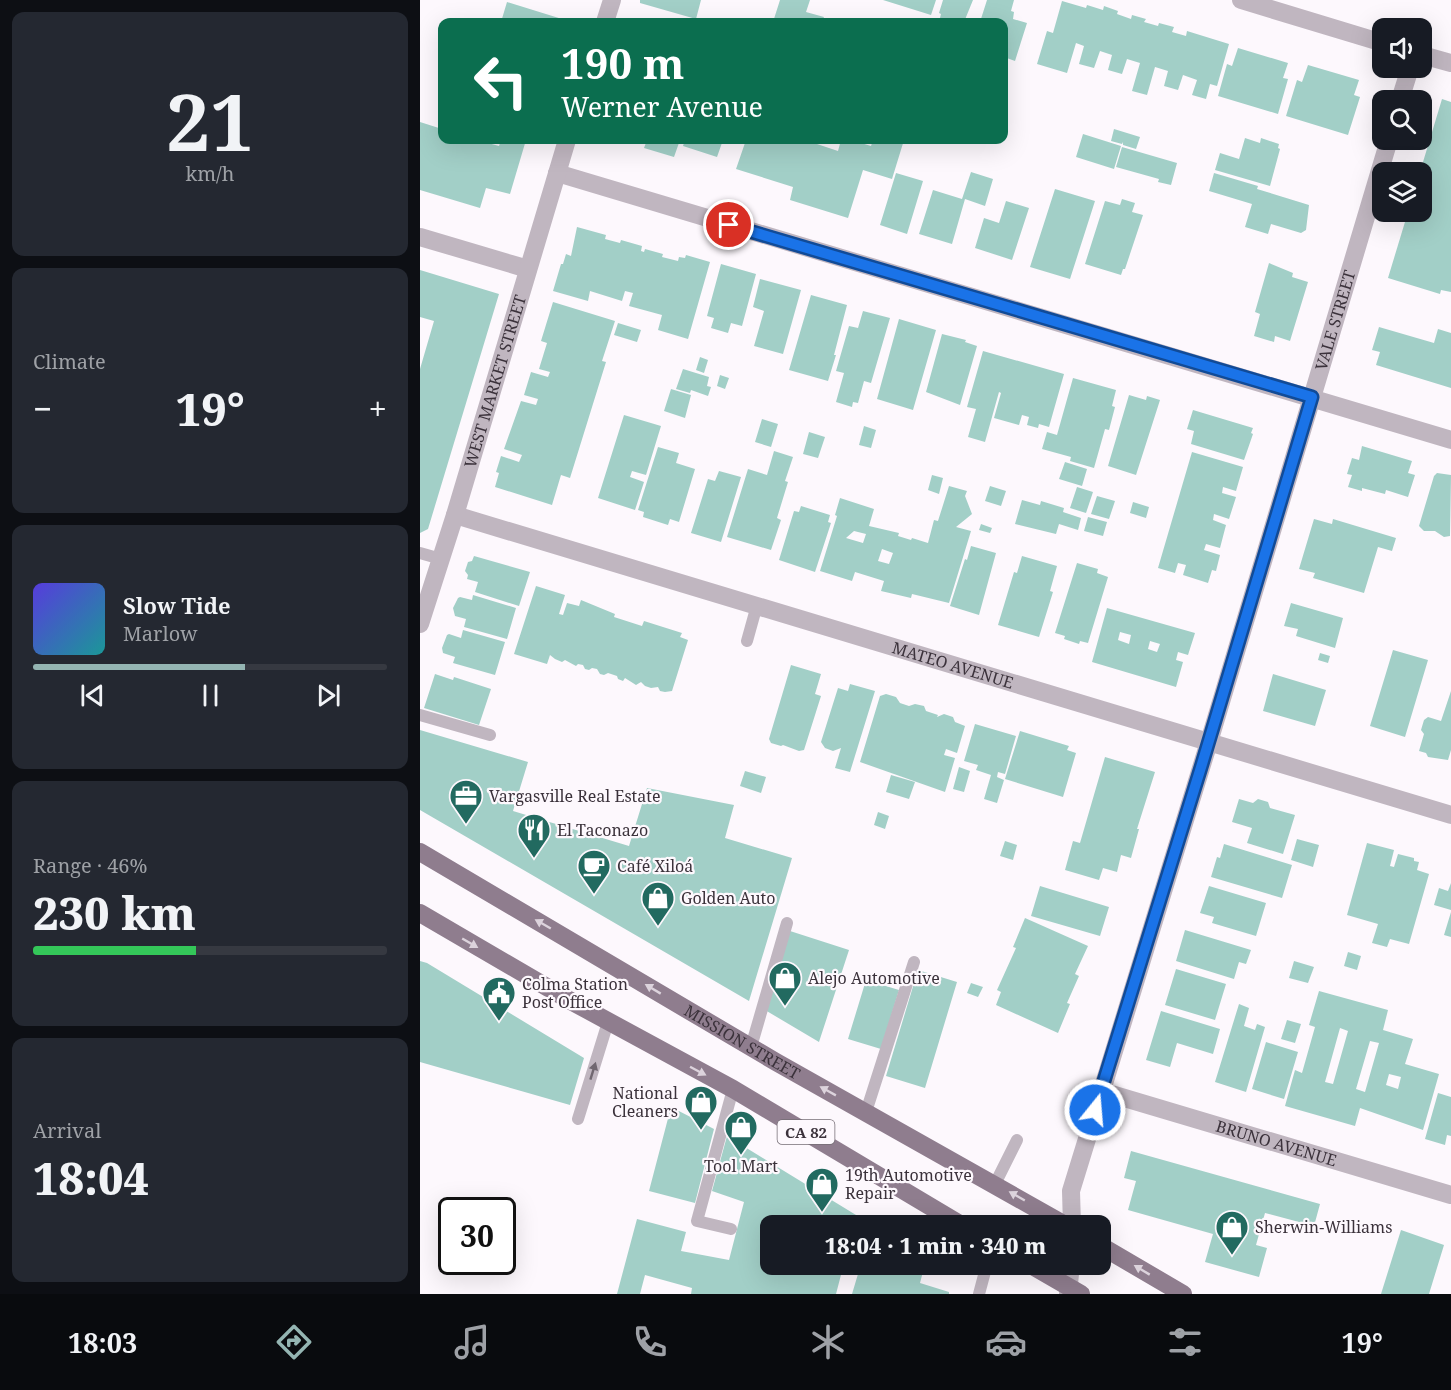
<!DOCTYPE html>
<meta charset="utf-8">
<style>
body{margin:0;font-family:"Noto Serif",serif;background:#242831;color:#f1f3f6;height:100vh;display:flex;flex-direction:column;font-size:22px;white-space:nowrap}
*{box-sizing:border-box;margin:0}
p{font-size:20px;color:#9ea1a6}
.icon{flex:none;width:33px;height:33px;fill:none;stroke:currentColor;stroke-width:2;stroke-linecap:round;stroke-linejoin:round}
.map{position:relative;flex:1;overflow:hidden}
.details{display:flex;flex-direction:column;gap:12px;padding:12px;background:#0d0f14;width:420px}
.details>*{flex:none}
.hud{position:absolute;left:18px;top:18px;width:570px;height:126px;border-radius:12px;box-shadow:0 6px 24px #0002;background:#0b6e4f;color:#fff;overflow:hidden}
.tools{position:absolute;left:952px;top:18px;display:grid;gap:12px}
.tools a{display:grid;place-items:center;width:60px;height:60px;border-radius:12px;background:#171b24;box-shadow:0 6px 24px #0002;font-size:30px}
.speed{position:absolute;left:18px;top:1197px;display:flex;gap:12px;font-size:30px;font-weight:700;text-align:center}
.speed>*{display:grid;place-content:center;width:78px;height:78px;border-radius:50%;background:#171b24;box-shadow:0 6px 24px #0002;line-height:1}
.speed .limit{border:3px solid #111;border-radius:9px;background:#fff;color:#111}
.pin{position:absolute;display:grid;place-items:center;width:51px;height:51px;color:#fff;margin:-26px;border:3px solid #fff;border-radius:50%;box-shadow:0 2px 6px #0007}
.me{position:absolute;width:66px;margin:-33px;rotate:17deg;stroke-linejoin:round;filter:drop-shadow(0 0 4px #0008)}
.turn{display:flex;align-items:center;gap:21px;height:126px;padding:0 24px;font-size:27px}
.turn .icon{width:78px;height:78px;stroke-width:2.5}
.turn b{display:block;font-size:42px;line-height:51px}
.big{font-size:45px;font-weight:800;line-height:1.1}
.details .widget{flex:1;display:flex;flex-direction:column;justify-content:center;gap:9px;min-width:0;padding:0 21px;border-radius:12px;background:#242831}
.details .dial{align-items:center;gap:0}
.dial b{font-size:78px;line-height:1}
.song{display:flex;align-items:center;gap:18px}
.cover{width:72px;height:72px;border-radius:9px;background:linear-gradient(135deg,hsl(250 70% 55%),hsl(180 70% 35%))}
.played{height:6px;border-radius:3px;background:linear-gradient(90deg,#94b5b2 60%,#363941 60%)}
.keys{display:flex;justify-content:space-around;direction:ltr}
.heat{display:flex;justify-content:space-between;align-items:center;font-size:33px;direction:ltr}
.charge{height:9px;border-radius:4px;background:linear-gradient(90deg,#34c759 46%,#363941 0)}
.trip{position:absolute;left:340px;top:1215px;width:351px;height:60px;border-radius:12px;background:#171b24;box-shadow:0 6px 24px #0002;font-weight:800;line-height:60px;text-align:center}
.tab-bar{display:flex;height:96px;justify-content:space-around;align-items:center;background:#090b0e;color:#9ea1a6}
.tab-bar .icon{width:42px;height:42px}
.tab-bar .selected{color:#94b5b2}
.tab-bar b{font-size:27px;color:#f1f3f6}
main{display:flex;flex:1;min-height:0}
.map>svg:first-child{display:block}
.building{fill:#a2cfc7;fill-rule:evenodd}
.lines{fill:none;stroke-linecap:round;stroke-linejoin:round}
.lane{stroke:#c0b6c0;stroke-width:12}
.street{stroke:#c0b6c0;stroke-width:18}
.primary{stroke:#8f7d8e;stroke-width:18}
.oneway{fill:#dcd3dc}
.oneway2{fill:#706770}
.route-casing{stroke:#114b97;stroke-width:15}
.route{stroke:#1a73e8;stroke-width:10}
.labels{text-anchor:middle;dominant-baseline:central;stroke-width:4.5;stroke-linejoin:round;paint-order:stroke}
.shield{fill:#fdf8fd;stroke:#756d75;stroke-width:1.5}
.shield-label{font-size:15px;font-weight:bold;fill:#3b323b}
.street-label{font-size:16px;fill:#3b323b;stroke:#fdf8fd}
.poi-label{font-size:16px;fill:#3b323b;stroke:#fdf8fd;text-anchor:start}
</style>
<main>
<section class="details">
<div class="widget dial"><b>21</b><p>km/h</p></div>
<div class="widget"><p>Climate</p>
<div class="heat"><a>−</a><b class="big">19°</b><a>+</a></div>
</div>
<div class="widget">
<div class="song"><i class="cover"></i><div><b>Slow Tide</b><p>Marlow</p></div></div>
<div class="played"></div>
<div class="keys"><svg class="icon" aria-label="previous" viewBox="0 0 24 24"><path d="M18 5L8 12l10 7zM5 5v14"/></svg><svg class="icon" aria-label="pause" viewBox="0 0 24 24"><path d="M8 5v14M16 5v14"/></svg><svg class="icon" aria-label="next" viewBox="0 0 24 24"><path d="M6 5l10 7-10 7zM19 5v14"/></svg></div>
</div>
<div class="widget"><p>Range · 46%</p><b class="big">230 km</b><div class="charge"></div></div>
<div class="widget"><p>Arrival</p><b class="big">18:04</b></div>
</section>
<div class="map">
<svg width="1031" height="1294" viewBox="0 0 1031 1294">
<rect width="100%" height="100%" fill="#fdf8fd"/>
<path class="building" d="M220,0H281L276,19L220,3Z
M360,0H390L386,12L404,17L402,22H353Z
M463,0H516L511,15Z
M523,0H553L544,22H519L521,14L519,13Z
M567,0H594L591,11L594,12L593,19L607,23L595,61L584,57V22H560Z
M642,1L666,8L667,5L683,10L684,6L698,11L697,14L711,19L712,15L726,19L724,22L738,26L739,23L754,27L752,32L766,36L767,31L809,44L797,86L790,84L786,99L772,95L777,80L763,75L758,90L744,86L748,71L735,67L727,95L712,91L720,63L707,59L702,74L688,70L692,55L680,51L674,68L659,64L664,46L656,43L647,73L617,64L627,31L633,33Z
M87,2L142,19L141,22H81Z
M818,48L868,63L863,78L868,79L858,114L798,96L807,64L812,66Z
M888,65L939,80L934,95L940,97L928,135L866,116L877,80L882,82Z
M1022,99L1031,102V292L1021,290L1020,294L968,278L988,212H1002V172H1000Z
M0,122L22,129V140H57L79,146L81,140H106L90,194L66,188L60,208L0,190Z
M694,129L720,137L716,149L703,145V142L702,144L691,141Z
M663,134L701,146L694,169L656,157Z
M825,138L840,143L841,138L859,144L858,148L860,149L850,186L795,170L800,153L819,159Z
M227,140H260L254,157L224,148Z
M265,140H303L297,157L263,146Z
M326,140H389L388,141L418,151L421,140H431L451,146L453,140H484L472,179L443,170L428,218L370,200L373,187L316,169Z
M702,147L757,163L751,185L738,182L739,179L696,167Z
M551,172L573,179L565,206L545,199L532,244L499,234L513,190L542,199Z
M476,173L503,181L487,234L460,225Z
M794,173L838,186L837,189L889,205L886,230L881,233L851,224L848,234L825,227L832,204L789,191Z
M635,189L675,201L650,279L610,267Z
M702,199L715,203L712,212L723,215L705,269H703L701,275L665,264L685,201L700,205Z
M586,201L609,208L592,260L555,248L564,218L579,223Z
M157,227L186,235L185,239L200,243L201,240L222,246L221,251L224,252L225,249L243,254L242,257L258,261L259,257L265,258L266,255L290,262L268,339L238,330L242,315L209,306L213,293L205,291L202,301L170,291L168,301L133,291L141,264H143L146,254L151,256Z
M849,263L873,273L872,277L888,282L870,341L855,336L854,342L834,336L840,314L835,312Z
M301,264L336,274L322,326L311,323L308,333L291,328L294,318L287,316Z
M0,270L79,294L8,529L0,533V369L14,321L0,317Z
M340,279L381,290L363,354L334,346L344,311L333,307Z
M391,295L427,305L414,355H416L408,381L369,370Z
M133,302L195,321L182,361L186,362L150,478L141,475L132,505L75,487L79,473L76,472L81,456L99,462L102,455L84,449L101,401L116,405L118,399L104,395L111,372L128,377L130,372L119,369L127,343L121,341Z
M443,311L470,318L451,383L444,381L438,403L433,402L432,407L416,402L424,373L416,371L429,326L438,328Z
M479,319L516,330L493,410L457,399Z
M198,323L221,330L217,342L194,335Z
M959,327L1014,343L1018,329L1031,333V388L956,365L960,352L952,350Z
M522,334L546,340L545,342L557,346L540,405L506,392Z
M563,351L644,374L629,427L619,424L618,428L607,425L609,417L602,415L599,425L574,418L581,393L579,392L565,442L548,437L556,409L547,407Z
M280,357L288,360L284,373L276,370Z
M263,369L289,377L287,386L291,387L288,396L271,390L270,393L256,389Z
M300,375L309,378L305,389L297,386Z
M653,378L696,390L692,406L695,407L689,430L685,429L674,468L650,461L651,457L622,449L627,432L637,435Z
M251,389L271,395L265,418L244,411Z
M709,395L726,400L727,396L740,400L716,475L688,466Z
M773,410L833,428L831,433L833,434L824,460L771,444L774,431L767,429Z
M204,415L241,426L226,475L212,471L210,477L224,482L215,510L178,498Z
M342,419L358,424L351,447L335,442Z
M444,426L456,430L451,448L439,445Z
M389,432L405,437L398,458L383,454Z
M942,446L992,461L988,473L995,475L988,497L966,490L965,494L942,488V491L928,487L932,475L927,474L932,458L939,460Z
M238,447L259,453L256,463L275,469L259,522L250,519L248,525L223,517L224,512L218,510Z
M354,451L373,457L365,481L368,482L357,518L361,520L351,550L307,537L328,469L347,475Z
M772,452L823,467L816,491L803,487L802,493L816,497L809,519L794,514L793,520L806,525L800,548L786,544L784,550L800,555L796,571L792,570L788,583L763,575L766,565L758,563L755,573L738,568Z
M645,462L667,469L662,486L639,479Z
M299,471L321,477L301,542L271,533L288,479L295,481Z
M1017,473L1031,475L1030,536L1024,537L1015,531H1004L999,526L1014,476Z
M512,475L523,478L519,494L508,490Z
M529,486L547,491L545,496L552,514L536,527L551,531L529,603L492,594L491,598L461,591L464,581L435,572L432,581L400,571L417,516L415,515L420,498L454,509L449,526L479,533L478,536L491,540L492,538L508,543L514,520L518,521ZM434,531L446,534L443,543L426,538ZM462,549L473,553L469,564L458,561Z
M570,486L586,491L581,506L565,501Z
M657,487L673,492L666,513L650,508Z
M677,496L695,501L689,519L671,514Z
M602,500L620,505L621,501L644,508L643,512L661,518L658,530L639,524L636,534L595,524Z
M713,502L729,507L726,518L710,513Z
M381,506L410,515L408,522L411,523L395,572L359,560L374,511L379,512Z
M668,517L687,522L683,536L664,531Z
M894,519L912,524L913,519L976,538L972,551L958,547L944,593L893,578L895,573L879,569Z
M561,524L572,528L570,533L559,530Z
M551,546L576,553L559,615L530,606L545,559L547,560Z
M54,556L110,572L99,606L55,592L58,582L47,579L48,575L45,571L48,562L52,561Z
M602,556L637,566L630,591L633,592L619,637L578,625L594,572L597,573Z
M657,563L678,569L677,573L688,577L668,643L660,641L659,644L644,639L645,636L635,633Z
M116,586L145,595L139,614L143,615L147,603L159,606L161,600L195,614L194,617L222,626L224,621L262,633L260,637L268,640L252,691L245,692L240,691L238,687L231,688L225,686L221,682L216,685L205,678L203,681L198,679L197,676L188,673L184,675L180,674L177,669L172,668L169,670L165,669L163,665L158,664L156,666L145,660L142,662L135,659L130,655L127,664L94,654Z
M53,595L96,608L87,639L44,627L46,619L35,616L33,608L38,598L40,597L52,600Z
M871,603L923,618L915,648L876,636L878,629L864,626Z
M687,608L775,633L768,655L758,652L756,660L763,662L756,687L672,662ZM700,632L711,635L709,644L698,640ZM730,641L740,644L737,652L728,649Z
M43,630L85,642L75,675L33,663L35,657L23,653L22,648L27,635L29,634L41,638Z
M973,650L1008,660L985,737L950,726Z
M900,653L910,656L908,663L898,660Z
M371,665L401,674L395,694L401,696L384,750L379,751L363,745L361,746L351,743L349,739Z
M15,674L33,680L34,677L71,689L59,725L4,708Z
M853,674L906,690L895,726L843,711Z
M430,684L455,691L430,772L415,768L421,748L413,751L405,748L401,742L418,688L428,691Z
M1031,691V750L1028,760L1008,757L1006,753L999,751L1004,734L1001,730L1004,720L1008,717L1021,721Z
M466,694L476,697L480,703L489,706L495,704L504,706L506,711L518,715L517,717L524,714L533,717L535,722L545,726L537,753L526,749L524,755L535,758L525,792L440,762L460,696Z
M555,724L596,736L585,774L578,772L577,777L584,780L577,803L564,799L571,775L556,770L558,765L544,761Z
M0,730L108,762L93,811L209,846L227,788L314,805L305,838L372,858L329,1001L0,810Z
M600,731L649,746L647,750L656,753L643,797L585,779Z
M685,757L735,772L717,829H719L711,858L701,855L697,872L683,868L679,880L645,870L653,841L660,843Z
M539,767L550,771L544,792L533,789Z
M325,771L346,777L341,793L320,786Z
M471,775L495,782L489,799L466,792Z
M819,799L833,803L838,799L848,802L850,808L875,815L863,854L827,843L832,828L812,822Z
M458,812L469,816L465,829L454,825Z
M877,839L899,845L893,867L871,860Z
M585,841L597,845L593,860L580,856Z
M947,843L974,850L970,866L974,867L978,854L994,858V861L999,862L997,870L1009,874L989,944L970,939L967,947L952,943L958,924L927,915Z
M804,844L872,865L862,898L791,877L797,857L800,858Z
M1031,883V910L1014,905L1019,888L1028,891Z
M620,886L689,907L680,936L611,916Z
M789,886L846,903L836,936L792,923L794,917L780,913Z
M1031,912V937L1024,935Z
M605,918L668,946L655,974L659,976L647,1003L650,1004L638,1033L576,1005L581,992L577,990L596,948L593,947Z
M765,930L831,950L826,964L819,962L814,979L756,961Z
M370,931L429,950L399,1042L345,1010Z
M928,952L941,956L937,970L924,966Z
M0,961L7,963L164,1058L150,1105L0,1062Z
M874,961L894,967L888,983L869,978Z
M756,969L806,984L795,1020L745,1005Z
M498,970L537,982L505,1088L466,1076Z
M446,980L479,990L461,1049L428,1039Z
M551,983L563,987L558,997L547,993Z
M899,991L968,1010L963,1030L993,1039L985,1064L1019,1074L1003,1130L940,1108L935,1126L865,1106L875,1070L882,1073L895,1027L889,1025ZM920,1028L928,1031L913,1084L905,1082ZM950,1041L959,1043L945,1092L936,1089ZM969,1074L981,1077L978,1089L966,1085Z
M819,1004L829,1008L824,1026L835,1030L837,1024L845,1027L826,1092L795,1082Z
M741,1011L800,1029L793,1054L757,1043L750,1067L726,1060Z
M867,1020L881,1024L875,1043L861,1039Z
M846,1042L878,1052L864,1099L832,1089Z
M1018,1093L1031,1097V1136L1027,1135L1025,1145L1005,1139Z
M251,1107L294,1129L275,1203L229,1191Z
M307,1136L454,1226H351V1264H505L500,1283L529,1292V1294H432L438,1274L422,1271L416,1294H271L272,1288L225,1275L220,1294H197L217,1219L266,1232L261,1251L309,1260L324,1202L292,1191Z
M711,1151L900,1204L894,1226L845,1213L836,1245L847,1248L839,1277L785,1262L793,1234L708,1210L716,1181L704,1178Z
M981,1230L1024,1245L1009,1294H961Z"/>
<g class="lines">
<path class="lane" d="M0,553L21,559
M327,641L337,605
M0,715L70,735
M331,1047L367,923
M446,1112L494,962
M158,1119L188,1022
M575,1184L597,1140
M311,1229L277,1221L313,1089
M559,1294L567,1264"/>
<g class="street">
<path d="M821,0L963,43"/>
<path d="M185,22L192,0"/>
<path d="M1002,55L1031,63"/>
<path d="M980,100L990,68"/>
<path d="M137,173L1031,440"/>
<path d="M0,237L108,269"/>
<path id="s1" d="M35,515L1031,815"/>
<path id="s2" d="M0,624L35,515L147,140"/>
<path id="s3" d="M681,1091L1031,1195"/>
<path id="s4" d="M652,1226L651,1191L789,742L969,140"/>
<path d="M648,1294L651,1264"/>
</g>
<g class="primary">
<path id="s5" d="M0,852L356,1062L647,1226"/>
<path d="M0,913L149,1000L313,1089L543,1226"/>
<path d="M681,1246L763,1294"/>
<path d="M609,1264L661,1294"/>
</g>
</g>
<defs><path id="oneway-solid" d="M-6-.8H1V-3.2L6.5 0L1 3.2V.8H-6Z" transform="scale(1.5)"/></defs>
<g class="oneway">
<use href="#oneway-solid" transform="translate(123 924) rotate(-150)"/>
<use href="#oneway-solid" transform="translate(50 943) rotate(30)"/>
<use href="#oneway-solid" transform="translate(233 989) rotate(-149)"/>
<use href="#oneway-solid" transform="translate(278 1071) rotate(28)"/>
<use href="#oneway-solid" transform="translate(408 1091) rotate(-151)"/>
<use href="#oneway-solid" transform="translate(597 1196) rotate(-150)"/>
<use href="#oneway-solid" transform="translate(722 1270) rotate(-149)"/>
</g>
<use class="oneway2" href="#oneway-solid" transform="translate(173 1071) rotate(-73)"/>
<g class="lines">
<g class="route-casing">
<path id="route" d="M309,225L892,397L782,764L675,1110"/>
</g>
<use href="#route" class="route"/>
</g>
<defs>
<g id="office-pin" transform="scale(1.725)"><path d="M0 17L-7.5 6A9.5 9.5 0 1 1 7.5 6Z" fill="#226a60" stroke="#fdf8fd"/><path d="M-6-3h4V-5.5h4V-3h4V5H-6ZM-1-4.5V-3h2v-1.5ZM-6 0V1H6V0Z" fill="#fff"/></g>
<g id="restaurant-pin" transform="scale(1.725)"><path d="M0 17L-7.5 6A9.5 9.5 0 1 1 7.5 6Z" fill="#226a60" stroke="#fdf8fd"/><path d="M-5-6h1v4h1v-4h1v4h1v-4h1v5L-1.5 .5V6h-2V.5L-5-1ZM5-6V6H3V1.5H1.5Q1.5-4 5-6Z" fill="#fff"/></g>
<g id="cafe-pin" transform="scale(1.725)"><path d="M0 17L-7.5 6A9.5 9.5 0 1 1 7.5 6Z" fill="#226a60" stroke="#fdf8fd"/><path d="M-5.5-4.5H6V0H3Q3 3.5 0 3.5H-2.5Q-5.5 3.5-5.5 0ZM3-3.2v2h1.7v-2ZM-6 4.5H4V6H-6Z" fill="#fff"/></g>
<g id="shop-pin" transform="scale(1.725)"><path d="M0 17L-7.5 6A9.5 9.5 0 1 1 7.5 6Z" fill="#226a60" stroke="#fdf8fd"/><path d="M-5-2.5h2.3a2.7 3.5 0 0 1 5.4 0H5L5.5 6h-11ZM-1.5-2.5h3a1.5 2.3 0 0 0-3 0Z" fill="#fff"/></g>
<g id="civic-pin" transform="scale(1.725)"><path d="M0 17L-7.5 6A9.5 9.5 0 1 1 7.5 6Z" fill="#226a60" stroke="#fdf8fd"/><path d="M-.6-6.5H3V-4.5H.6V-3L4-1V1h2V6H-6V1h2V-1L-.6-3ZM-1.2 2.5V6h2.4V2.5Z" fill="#fff"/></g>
</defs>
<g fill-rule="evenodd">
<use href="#office-pin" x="46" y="796"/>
<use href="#restaurant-pin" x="114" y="830"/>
<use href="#cafe-pin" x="174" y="866"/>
<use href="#shop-pin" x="238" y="898"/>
<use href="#shop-pin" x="365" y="978"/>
<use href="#civic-pin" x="79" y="993"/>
<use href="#shop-pin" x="281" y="1102"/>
<use href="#shop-pin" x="321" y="1127"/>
<use href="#shop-pin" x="402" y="1184"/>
<use href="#shop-pin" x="812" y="1227"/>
</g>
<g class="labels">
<rect class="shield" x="357.5" y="1120" width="57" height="24" rx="4.5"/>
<g class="shield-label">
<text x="386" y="1132">CA 82</text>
</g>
<g class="street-label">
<text stroke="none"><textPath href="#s4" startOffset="945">VALE STREET</textPath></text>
<text stroke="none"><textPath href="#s2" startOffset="254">WEST MARKET STREET</textPath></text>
<text stroke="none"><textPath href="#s1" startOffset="520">MATEO AVENUE</textPath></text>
<text stroke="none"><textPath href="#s5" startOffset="374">MISSION STREET</textPath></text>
<text stroke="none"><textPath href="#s3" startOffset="183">BRUNO AVENUE</textPath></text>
</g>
<g class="poi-label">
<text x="69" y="796">Vargasville Real Estate</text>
<text x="137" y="830">El Taconazo</text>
<text x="197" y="866">Café Xiloá</text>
<text x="261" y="898">Golden Auto</text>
<text x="388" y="978">Alejo Automotive</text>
<text x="102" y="984">Colma Station<tspan x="102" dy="18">Post Office</tspan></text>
<text x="258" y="1093" text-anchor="end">National<tspan x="258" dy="18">Cleaners</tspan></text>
<text x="321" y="1166" text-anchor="middle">Tool Mart</text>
<text x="425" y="1175">19th Automotive<tspan x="425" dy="18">Repair</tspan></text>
<text x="835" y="1227">Sherwin-Williams</text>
</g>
</g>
</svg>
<div class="tools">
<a><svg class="icon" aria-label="sound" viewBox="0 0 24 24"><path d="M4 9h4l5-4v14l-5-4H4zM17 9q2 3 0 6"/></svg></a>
<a><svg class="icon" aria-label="search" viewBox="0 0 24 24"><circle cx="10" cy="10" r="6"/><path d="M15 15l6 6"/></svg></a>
<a><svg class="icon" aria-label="layers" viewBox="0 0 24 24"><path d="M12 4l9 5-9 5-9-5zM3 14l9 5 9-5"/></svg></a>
</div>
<div class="speed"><div class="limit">30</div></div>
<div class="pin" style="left:309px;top:225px;background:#d93025"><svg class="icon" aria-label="arrive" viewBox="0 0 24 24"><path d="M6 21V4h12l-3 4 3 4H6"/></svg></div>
<svg class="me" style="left:675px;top:1110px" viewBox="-20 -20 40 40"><circle r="17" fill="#1a73e8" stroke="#fff" stroke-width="3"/><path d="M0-11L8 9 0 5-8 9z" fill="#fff"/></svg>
<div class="trip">18:04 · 1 min · 340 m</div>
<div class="hud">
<div class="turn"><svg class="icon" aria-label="left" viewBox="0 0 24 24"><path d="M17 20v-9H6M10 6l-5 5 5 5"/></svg><div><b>190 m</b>Werner Avenue</div></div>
</div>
</div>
</main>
<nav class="tab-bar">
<b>18:03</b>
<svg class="icon selected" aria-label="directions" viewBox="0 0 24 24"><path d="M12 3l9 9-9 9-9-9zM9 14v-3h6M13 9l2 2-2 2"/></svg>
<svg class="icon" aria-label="music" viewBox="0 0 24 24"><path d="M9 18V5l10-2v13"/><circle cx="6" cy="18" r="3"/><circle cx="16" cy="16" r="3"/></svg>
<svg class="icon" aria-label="phone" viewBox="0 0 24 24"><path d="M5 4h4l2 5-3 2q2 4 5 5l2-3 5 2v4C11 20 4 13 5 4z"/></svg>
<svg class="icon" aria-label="climate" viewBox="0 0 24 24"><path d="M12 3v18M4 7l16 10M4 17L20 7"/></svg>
<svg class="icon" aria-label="car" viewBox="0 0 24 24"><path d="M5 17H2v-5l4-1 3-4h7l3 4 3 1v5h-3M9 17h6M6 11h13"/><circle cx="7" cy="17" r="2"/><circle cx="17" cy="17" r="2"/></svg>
<svg class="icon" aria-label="filters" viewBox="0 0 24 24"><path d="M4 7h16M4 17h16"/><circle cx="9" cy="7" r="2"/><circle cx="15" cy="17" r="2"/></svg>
<b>19°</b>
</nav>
